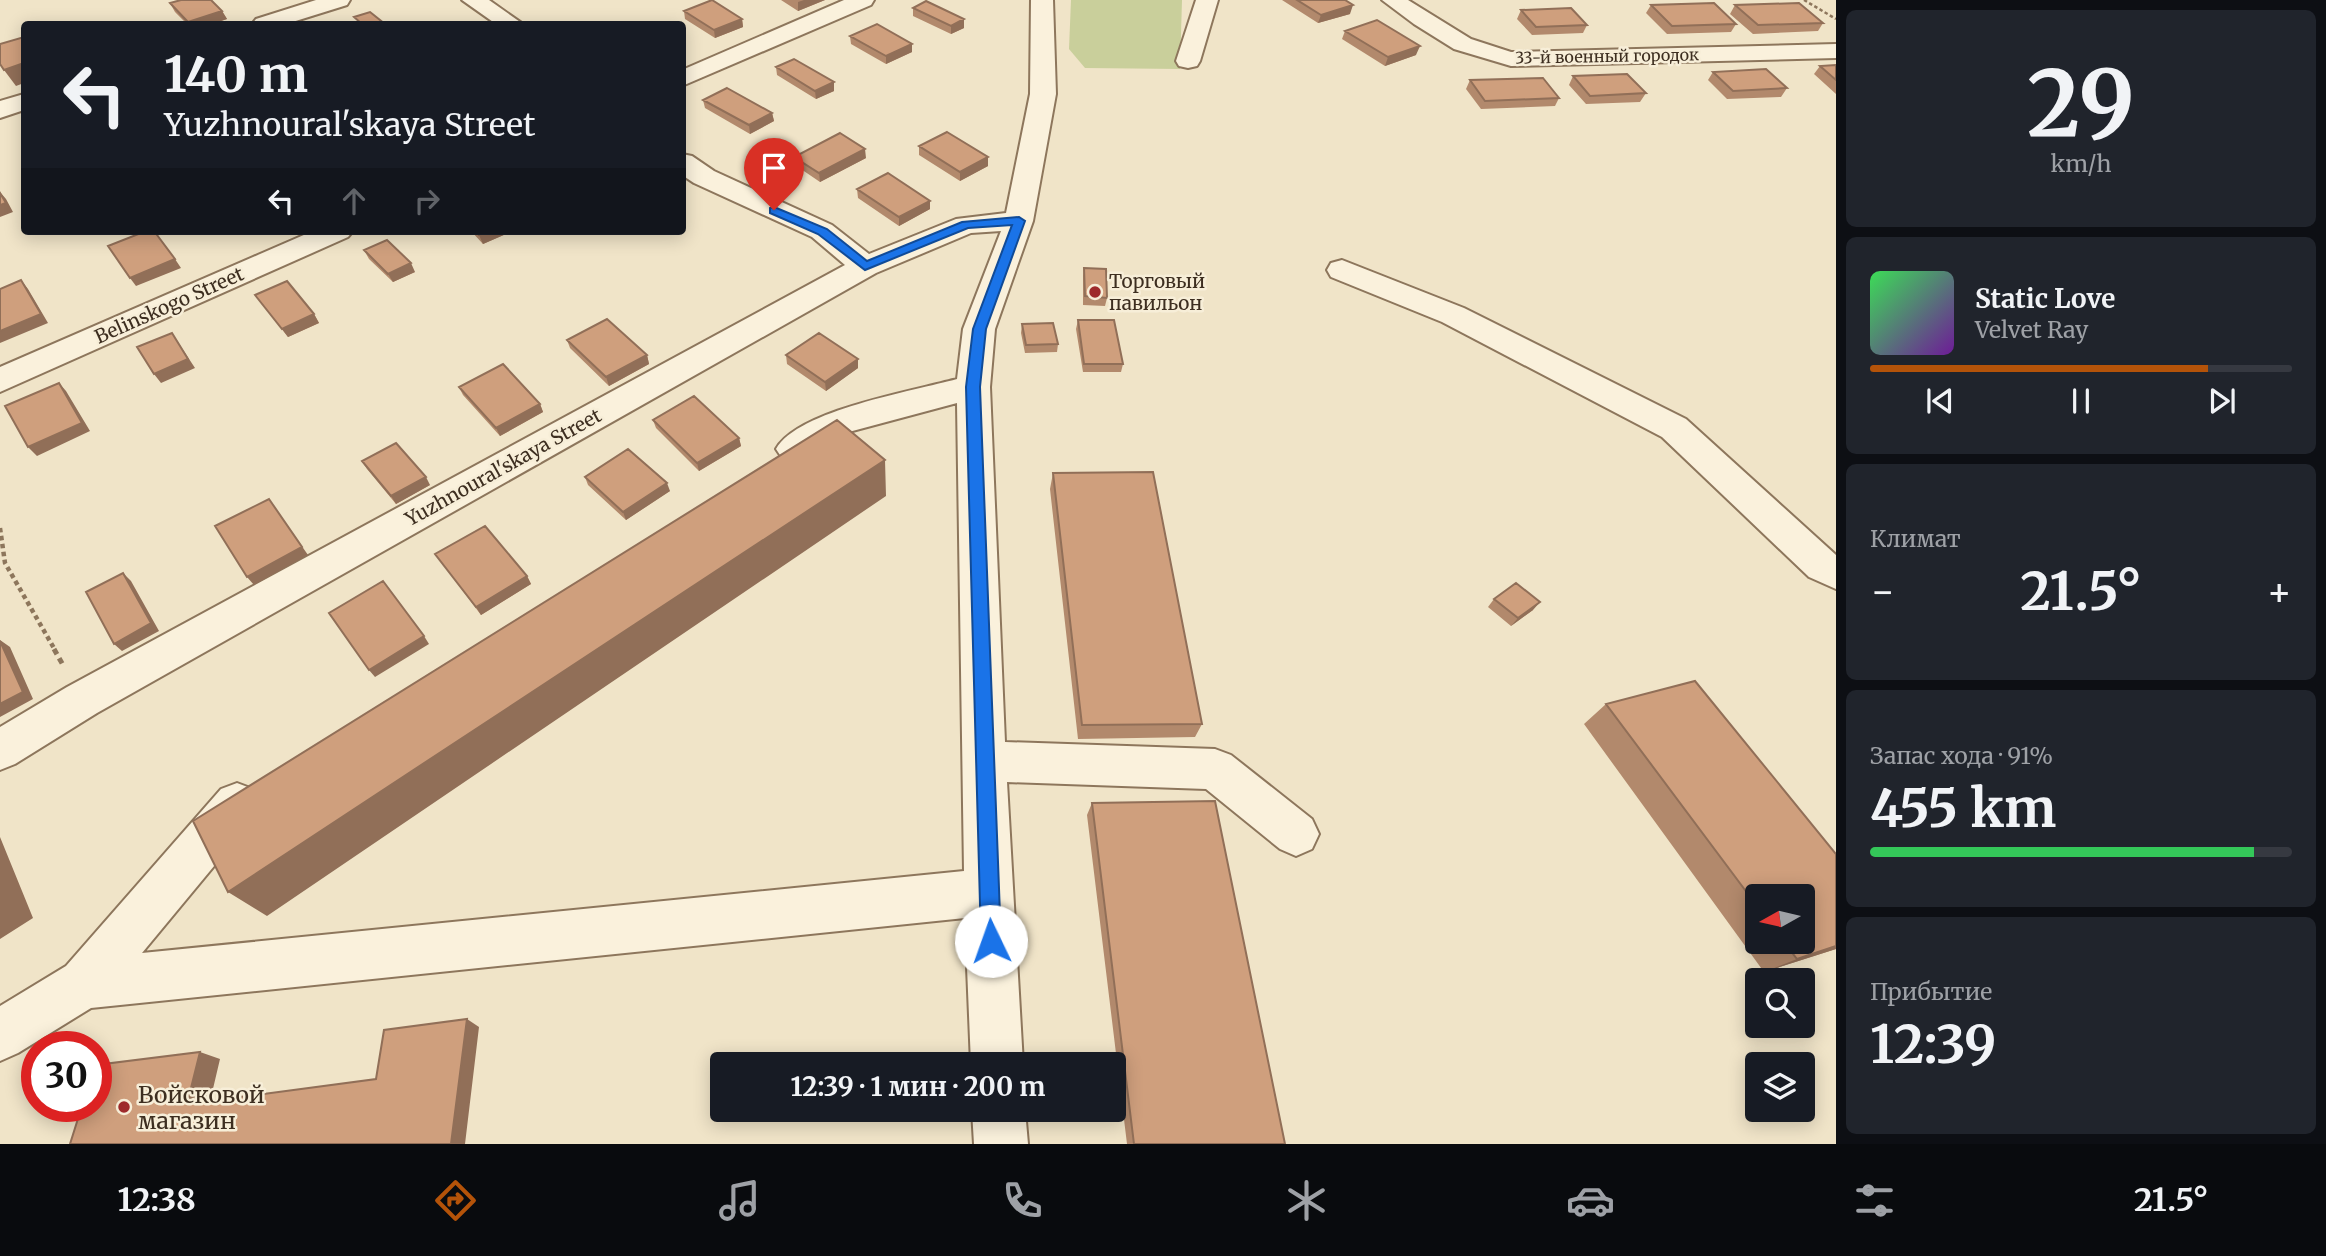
<!DOCTYPE html>
<html lang="ru">
<meta charset="utf-8">
<style>
body{margin:0;font-family:Merriweather,serif;background:#20242c;color:#f1f3f6;height:100vh;display:flex;flex-direction:column;font-size:26px;white-space:nowrap}
*{box-sizing:border-box;margin:0}
p{font-size:23px;color:#9ea1a6}
.icon{flex:none;width:38px;height:38px;fill:none;stroke:currentColor;stroke-width:2;stroke-linecap:round;stroke-linejoin:round}
.map{position:relative;flex:1;overflow:hidden}
.side{display:flex;flex-direction:column;gap:10px;padding:10px;background:#0d0f14;width:490px}
.side>*{flex:none}
.guide{position:absolute;left:21px;top:21px;width:665px;height:214px;border-radius:7px;box-shadow:0 4px 18px #0003;background:#171b24;color:#f1f3f6;overflow:hidden}
.needle{width:46px;rotate:262deg}
.buttons{position:absolute;left:1745px;top:884px;display:grid;gap:14px}
.buttons a{display:grid;place-items:center;width:70px;height:70px;border-radius:7px;background:#171b24;box-shadow:0 4px 18px #0003;font-size:35px}
.speed{position:absolute;left:21px;top:1031px;display:flex;gap:14px;font-size:35px;font-weight:700;text-align:center}
.speed>*{display:grid;place-content:center;width:91px;height:91px;border-radius:50%;background:#171b24;box-shadow:0 4px 18px #0003;line-height:1}
.speed .limit{border:10px solid #d22;background:#fff;color:#111}
.pin{position:absolute;display:grid;place-items:center;width:60px;height:60px;color:#fff;margin:-72px -30px;border-radius:50% 50% 50% 0;rotate:-45deg;box-shadow:0 0 7px #0007}
.pin .icon{rotate:45deg}
.me{position:absolute;width:77px;margin:-38px;rotate:357deg;stroke-linejoin:round;filter:drop-shadow(0 0 5px #0008)}
.turn{display:flex;align-items:center;gap:24px;height:147px;padding:0 28px;font-size:32px}
.turn .icon{width:91px;height:91px;stroke-width:2.5}
.turn b{display:block;font-size:49px;line-height:60px}
.lanes{display:flex;align-items:center;height:66px;padding:0 28px;background:#0003;justify-content:center;gap:35px;direction:ltr}
.lanes .off{opacity:.35}
.big{font-size:52px;font-weight:700;line-height:1.1}
.side .widget{flex:1;display:flex;flex-direction:column;justify-content:center;gap:10px;min-width:0;padding:0 24px;border-radius:10px;background:#20242c}
.side .dial{align-items:center;gap:0}
.dial b{font-size:91px;line-height:1}
.song{display:flex;align-items:center;gap:21px}
.cover{width:84px;height:84px;border-radius:10px;background:linear-gradient(135deg,hsl(130 70% 55%),hsl(280 70% 35%))}
.played{height:7px;border-radius:4px;background:linear-gradient(90deg,#b45309 80%,#363941 80%)}
.keys{display:flex;justify-content:space-around;direction:ltr}
.heat{display:flex;justify-content:space-between;align-items:center;font-size:38px;direction:ltr}
.charge{height:10px;border-radius:5px;background:linear-gradient(90deg,#34c759 91%,#363941 0)}
.trip{position:absolute;left:710px;top:1052px;width:416px;height:70px;border-radius:7px;background:#171b24;box-shadow:0 4px 18px #0003;font-weight:700;line-height:70px;text-align:center}
.dock{display:flex;height:112px;justify-content:space-around;align-items:center;background:#090b0e;color:#9ea1a6}
.dock .icon{width:49px;height:49px}
.dock .current{color:#b45309}
.dock b{font-size:32px;color:#f1f3f6}
main{display:flex;flex:1;min-height:0}
.map>svg:first-child{display:block}
.green{fill:#c9cf9b}
.lines{fill:none;stroke-linecap:round;stroke-linejoin:round}
.minor-casing{stroke:#8d765c;stroke-width:4}
.path-far2{stroke:#8d765c;stroke-width:2.5;stroke-dasharray:3.5 2.5;stroke-linecap:butt}
.path-far1{stroke:#8d765c;stroke-width:4.5;stroke-dasharray:4.5 3.5;stroke-linecap:butt}
.path{stroke:#8d765c;stroke-width:5;stroke-dasharray:6 4.5;stroke-linecap:butt}
.minor{fill:#faf1dc;fill-rule:evenodd}
.wall{fill:#b2896c;fill-rule:evenodd}
.shaded-wall{fill:#916f58}
.building{fill:#cf9f7d;stroke:#916f58;stroke-width:2}
.route{fill:#1a73e8;stroke:#114b97;stroke-width:2}
.poi-dot{fill:#9e2a2b;stroke:#f7eed8;stroke-width:2.5}
.labels{text-anchor:middle;dominant-baseline:central;stroke-width:5;stroke-linejoin:round;paint-order:stroke}
.far-street-label{font-size:16px;fill:#3d2e20;stroke:#f7eed8}
.poi-label{font-size:19px;fill:#3d2e20;stroke:#f7eed8;text-anchor:start}
.street-label{font-size:19px;fill:#3d2e20;stroke:#f7eed8}
.near-poi-label{font-size:23px;fill:#3d2e20;stroke:#f7eed8;text-anchor:start}
</style>
<main>
<div class="map">
<svg width="1836" height="1144" viewBox="0 0 1836 1144">
<rect width="100%" height="100%" fill="#f0e4c8"/>
<path class="green" d="M1071,0H1182L1180,69L1085,68L1069,49Z"/>
<g class="lines">
<g class="minor-casing">
<path id="minor" d="M316,0H350L347,5L286,24H252L256,19Z
M462,0H489L523,24H496Z
M844,0H874L871,5L682,86V70Z
M1031,0H1053L1056,94L1033,221L995,329L990,387L1005,742L1215,749L1231,755L1312,819L1319,834L1312,849L1296,856L1280,849L1206,789L1007,782L1023,1064H971L965,918L91,1008L18,1053L0,1061V1006L66,966L221,789L237,783L253,789L259,804L253,819L142,953L964,871L957,403L845,433L806,458L794,462L782,458L776,449C798,410 914,391 957,379L963,329L1001,231L971,233L876,273L97,713L15,764L0,770V727L67,687L845,265L812,237L694,183L682,175V154L692,156L714,171L832,225L869,254L956,219L1006,213L1030,94Z
M1196,0H1218L1200,61L1197,66L1188,68L1179,66L1176,61Z
M1382,0H1408L1471,39L1511,52L1836,44V58L1511,66L1454,49L1414,24Z
M24,94V110L0,118V101Z
M313,231H353L348,237L0,392V367Z
M1342,260L1464,308L1686,419L1836,555V589L1809,577L1662,437L1442,322L1331,277L1327,270L1331,263Z
M972,1110H1025L1028,1144H974Z"/>
</g>
<path class="path-far2" d="M1804,0L1836,19"/>
<path class="path-far1" d="M0,528L5,563L55,650"/>
<path class="path" d="M54,649L63,665"/>
<use href="#minor" class="minor"/>
</g>
<path class="wall" d="M781,0H825L798,11Z
M1282,0H1345L1350,14L1318,23Z
M170,3L222,11L227,19L212,24H187L175,12Z
M1651,5L1736,24L1731,32L1667,34L1646,13Z
M1735,5L1823,23L1818,31L1753,34L1730,14Z
M913,8L964,28L951,34L913,16Z
M1521,10L1587,25L1583,33L1532,35L1517,19Z
M684,11L742,19L743,27L715,38L685,19Z
M1345,31L1416,55L1385,66L1342,39Z
M850,36L912,44V52L886,64L851,44Z
M1836,65V94L1814,74L1820,66Z
M776,67L834,91L816,99L777,75Z
M1713,72L1787,88L1781,97L1727,99L1708,80Z
M1573,76L1646,93L1640,102L1586,104L1569,85Z
M1470,80L1559,98L1555,106L1481,109L1466,89Z
M703,100L772,113L774,121L750,134L705,108Z
M919,146L988,166L960,181L919,155Z
M794,157L866,158L820,182L795,165Z
M857,189L930,209L899,226L858,198Z
M471,231H513L483,244Z
M364,250L415,272L393,282L369,259Z
M1084,268L1107,298L1105,306L1083,305V276Z
M255,295L314,314L319,323L288,337Z
M1078,320L1123,364L1121,372H1083L1076,329Z
M1022,324L1058,344L1057,352L1025,353L1021,333Z
M567,340L647,355L649,364L609,386L570,348Z
M786,355L858,368L826,391L787,364Z
M459,387L540,404L543,412L500,436L463,395Z
M653,420L739,438L741,446L699,471L656,428Z
M362,461L430,485L396,504L367,469Z
M1053,473L1202,724L1195,737L1078,739L1050,489Z
M585,477L670,491L626,520L588,485Z
M435,554L527,576L531,584L481,615Z
M1494,599L1533,610L1511,626L1488,607Z
M1606,704L1836,949L1764,972L1584,724ZM1757,896L1802,942H1757Z
M1092,803L1285,1144H1127L1087,815Z"/>
<path class="shaded-wall" d="M804,0H825L798,11V2Z
M1353,5L1350,14L1318,23L1321,15Z
M222,11L227,19L212,24H190L188,22Z
M742,19L743,27L715,38L714,30Z
M964,19V28L951,34V26Z
M912,44V52L886,64V56Z
M1420,46L1416,55L1385,66L1388,57Z
M24,63V83L16,86L4,70Z
M834,82V91L816,99L815,91Z
M772,113L774,121L750,134L749,125Z
M865,149L866,158L820,182L819,173Z
M988,157V166L960,181V172Z
M0,192L6,199L13,212L0,217Z
M930,201V209L899,226V217Z
M253,231H265L256,235Z
M489,231H513L483,244L479,235Z
M175,259L181,268L136,286L130,278Z
M411,263L415,272L393,282L388,274Z
M21,280L28,289L48,323L0,343V331Z
M314,314L319,323L288,337L282,329Z
M172,333L195,368L161,383L154,374Z
M647,355L649,364L609,386L606,377Z
M858,359V368L826,391L825,382Z
M59,383L66,391L90,431L37,456L28,447Z
M540,404L543,412L500,436L496,428Z
M739,438L741,446L699,471L697,463Z
M885,460L886,496L267,916L228,892Z
M426,477L430,485L396,504L391,496Z
M667,483L670,491L626,520L623,512Z
M269,499L308,555L254,585L247,577Z
M123,573L131,581L159,631L122,651L114,644Z
M527,576L531,584L481,615L476,607Z
M1540,602L1533,610L1511,626L1518,618Z
M424,636L429,644L375,677L369,670Z
M0,640L10,647L33,699L0,717Z
M0,837L33,918L0,939Z
M1836,946V949L1764,972L1797,959Z
M467,1019L479,1027L465,1144H451Z
M200,1052L220,1059L208,1110L187,1104Z"/>
<path class="building" d="M181,0H211L222,11L188,22L170,3Z
M712,0L742,19L714,30L684,11Z
M1297,0H1345L1353,5L1321,15Z
M926,1L964,19L951,26L913,8Z
M1714,3L1736,24L1672,26L1651,5Z
M1799,3L1823,23L1758,25L1735,5Z
M1571,8L1587,25L1536,27L1521,10Z
M370,12L385,24H362L354,17Z
M1377,20L1420,46L1388,57L1345,31Z
M877,24L912,44L886,56L850,36Z
M24,37V63L4,70L0,64V44Z
M794,59L834,82L815,91L776,67Z
M1836,65V80L1820,66Z
M1766,69L1787,88L1733,91L1713,72Z
M1627,74L1646,93L1590,96L1573,76Z
M1543,78L1559,98L1485,101L1470,80Z
M727,88L772,113L749,125L703,100Z
M947,132L988,157L960,172L919,146Z
M840,133L865,149L819,173L794,157Z
M888,173L930,201L899,217L857,189Z
M0,193L6,203L0,205Z
M146,231H154L175,259L130,278L108,246Z
M476,231H489L479,235Z
M387,240L411,263L388,274L364,250Z
M1084,268L1106,269L1107,298L1085,296Z
M21,280L41,314L0,331V289Z
M287,281L314,314L282,329L255,295Z
M607,319L647,355L606,377L567,340Z
M1078,320H1114L1123,364H1084Z
M1053,323L1058,344L1026,345L1022,324Z
M172,333L188,359L154,374L137,347Z
M819,333L858,359L825,382L786,355Z
M503,364L540,404L496,428L459,387Z
M59,383L82,423L28,447L5,406Z
M694,396L739,438L697,463L653,420Z
M837,420L885,460L228,892L193,821Z
M396,443L426,477L391,496L362,461Z
M628,449L667,483L623,512L585,477Z
M1153,472L1202,724L1082,725L1053,473Z
M269,499L302,547L247,577L215,526Z
M485,526L527,576L476,607L435,554Z
M123,573L151,623L114,644L86,592Z
M383,581L424,636L369,670L329,613Z
M1516,583L1540,602L1518,618L1494,599Z
M0,641L23,692L0,704Z
M1695,681L1836,854V946L1797,959L1784,942H1802V896H1757V906L1606,704Z
M1215,801L1285,1144H1134L1092,803Z
M467,1019L451,1144H70L82,1106H96V1065L200,1052L187,1104L376,1079L384,1030Z"/>
<path class="route" d="M774,207L827,229L867,261L962,222L1019,217L1025,221L986,329L980,387L1001,941L998,948L991,951L984,948L981,941L966,387L973,329L1012,225L968,228L865,270L818,234L770,213V208Z"/>
<g class="poi-dot">
<circle cx="1095" cy="292" r="7"/>
<circle cx="124" cy="1107" r="7"/>
</g>
<g class="labels">
<g class="far-street-label">
<text transform="translate(1607 56) rotate(-1)">33-й военный городок</text>
</g>
<g class="poi-label">
<text x="1109" y="281">Торговый<tspan x="1109" dy="22">павильон</tspan></text>
</g>
<g class="street-label">
<text transform="translate(169 305) rotate(-24)">Belinskogo Street</text>
<text transform="translate(503 467) rotate(-29)">Yuzhnoural'skaya Street</text>
</g>
<g class="near-poi-label">
<text x="138" y="1094">Войсковой<tspan x="138" dy="26">магазин</tspan></text>
</g>
</g>
</svg>
<div class="buttons">
<a><svg class="needle" viewBox="-14 -14 28 28"><path d="M0-13l5 13h-10z" fill="#e53935"/><path d="M0 13l5-13h-10z" fill="#9ea1a6"/></svg></a>
<a><svg class="icon" aria-label="search" viewBox="0 0 24 24"><circle cx="10" cy="10" r="6"/><path d="M15 15l6 6"/></svg></a>
<a><svg class="icon" aria-label="layers" viewBox="0 0 24 24"><path d="M12 4l9 5-9 5-9-5zM3 14l9 5 9-5"/></svg></a>
</div>
<div class="speed"><div class="limit">30</div></div>
<div class="pin" style="left:774px;top:210px;background:#d93025"><svg class="icon" aria-label="arrive" viewBox="0 0 24 24"><path d="M6 21V4h12l-3 4 3 4H6"/></svg></div>
<svg class="me" style="left:991px;top:941px" viewBox="-20 -20 40 40"><circle r="19" fill="#fff"/><path d="M0-13L10 11 0 6-10 11z" fill="#1a73e8"/></svg>
<div class="trip">12:39 · 1 мин · 200 m</div>
<div class="guide">
<div class="turn"><svg class="icon" aria-label="left" viewBox="0 0 24 24"><path d="M17 20v-9H6M10 6l-5 5 5 5"/></svg><div><b>140 m</b>Yuzhnoural'skaya Street</div></div>
<div class="lanes"><svg class="icon" aria-label="left" viewBox="0 0 24 24"><path d="M17 20v-9H6M10 6l-5 5 5 5"/></svg><svg class="icon off" aria-label="ahead" viewBox="0 0 24 24"><path d="M12 20V5M6 11l6-6 6 6"/></svg><svg class="icon off" aria-label="right" viewBox="0 0 24 24"><path d="M7 20v-9h11M14 6l5 5-5 5"/></svg></div>
</div>
</div>
<section class="side">
<div class="widget dial"><b>29</b><p>km/h</p></div>
<div class="widget">
<div class="song"><i class="cover"></i><div><b>Static Love</b><p>Velvet Ray</p></div></div>
<div class="played"></div>
<div class="keys"><svg class="icon" aria-label="previous" viewBox="0 0 24 24"><path d="M18 5L8 12l10 7zM5 5v14"/></svg><svg class="icon" aria-label="pause" viewBox="0 0 24 24"><path d="M8 5v14M16 5v14"/></svg><svg class="icon" aria-label="next" viewBox="0 0 24 24"><path d="M6 5l10 7-10 7zM19 5v14"/></svg></div>
</div>
<div class="widget"><p>Климат</p>
<div class="heat"><a>−</a><b class="big">21.5°</b><a>+</a></div>
</div>
<div class="widget"><p>Запас хода · 91%</p><b class="big">455 km</b><div class="charge"></div></div>
<div class="widget"><p>Прибытие</p><b class="big">12:39</b></div>
</section>
</main>
<nav class="dock">
<b>12:38</b>
<svg class="icon current" aria-label="directions" viewBox="0 0 24 24"><path d="M12 3l9 9-9 9-9-9zM9 14v-3h6M13 9l2 2-2 2"/></svg>
<svg class="icon" aria-label="music" viewBox="0 0 24 24"><path d="M9 18V5l10-2v13"/><circle cx="6" cy="18" r="3"/><circle cx="16" cy="16" r="3"/></svg>
<svg class="icon" aria-label="phone" viewBox="0 0 24 24"><path d="M5 4h4l2 5-3 2q2 4 5 5l2-3 5 2v4C11 20 4 13 5 4z"/></svg>
<svg class="icon" aria-label="climate" viewBox="0 0 24 24"><path d="M12 3v18M4 7l16 10M4 17L20 7"/></svg>
<svg class="icon" aria-label="car" viewBox="0 0 24 24"><path d="M5 17H2v-5l4-1 3-4h7l3 4 3 1v5h-3M9 17h6M6 11h13"/><circle cx="7" cy="17" r="2"/><circle cx="17" cy="17" r="2"/></svg>
<svg class="icon" aria-label="filters" viewBox="0 0 24 24"><path d="M4 7h16M4 17h16"/><circle cx="9" cy="7" r="2"/><circle cx="15" cy="17" r="2"/></svg>
<b>21.5°</b>
</nav>
